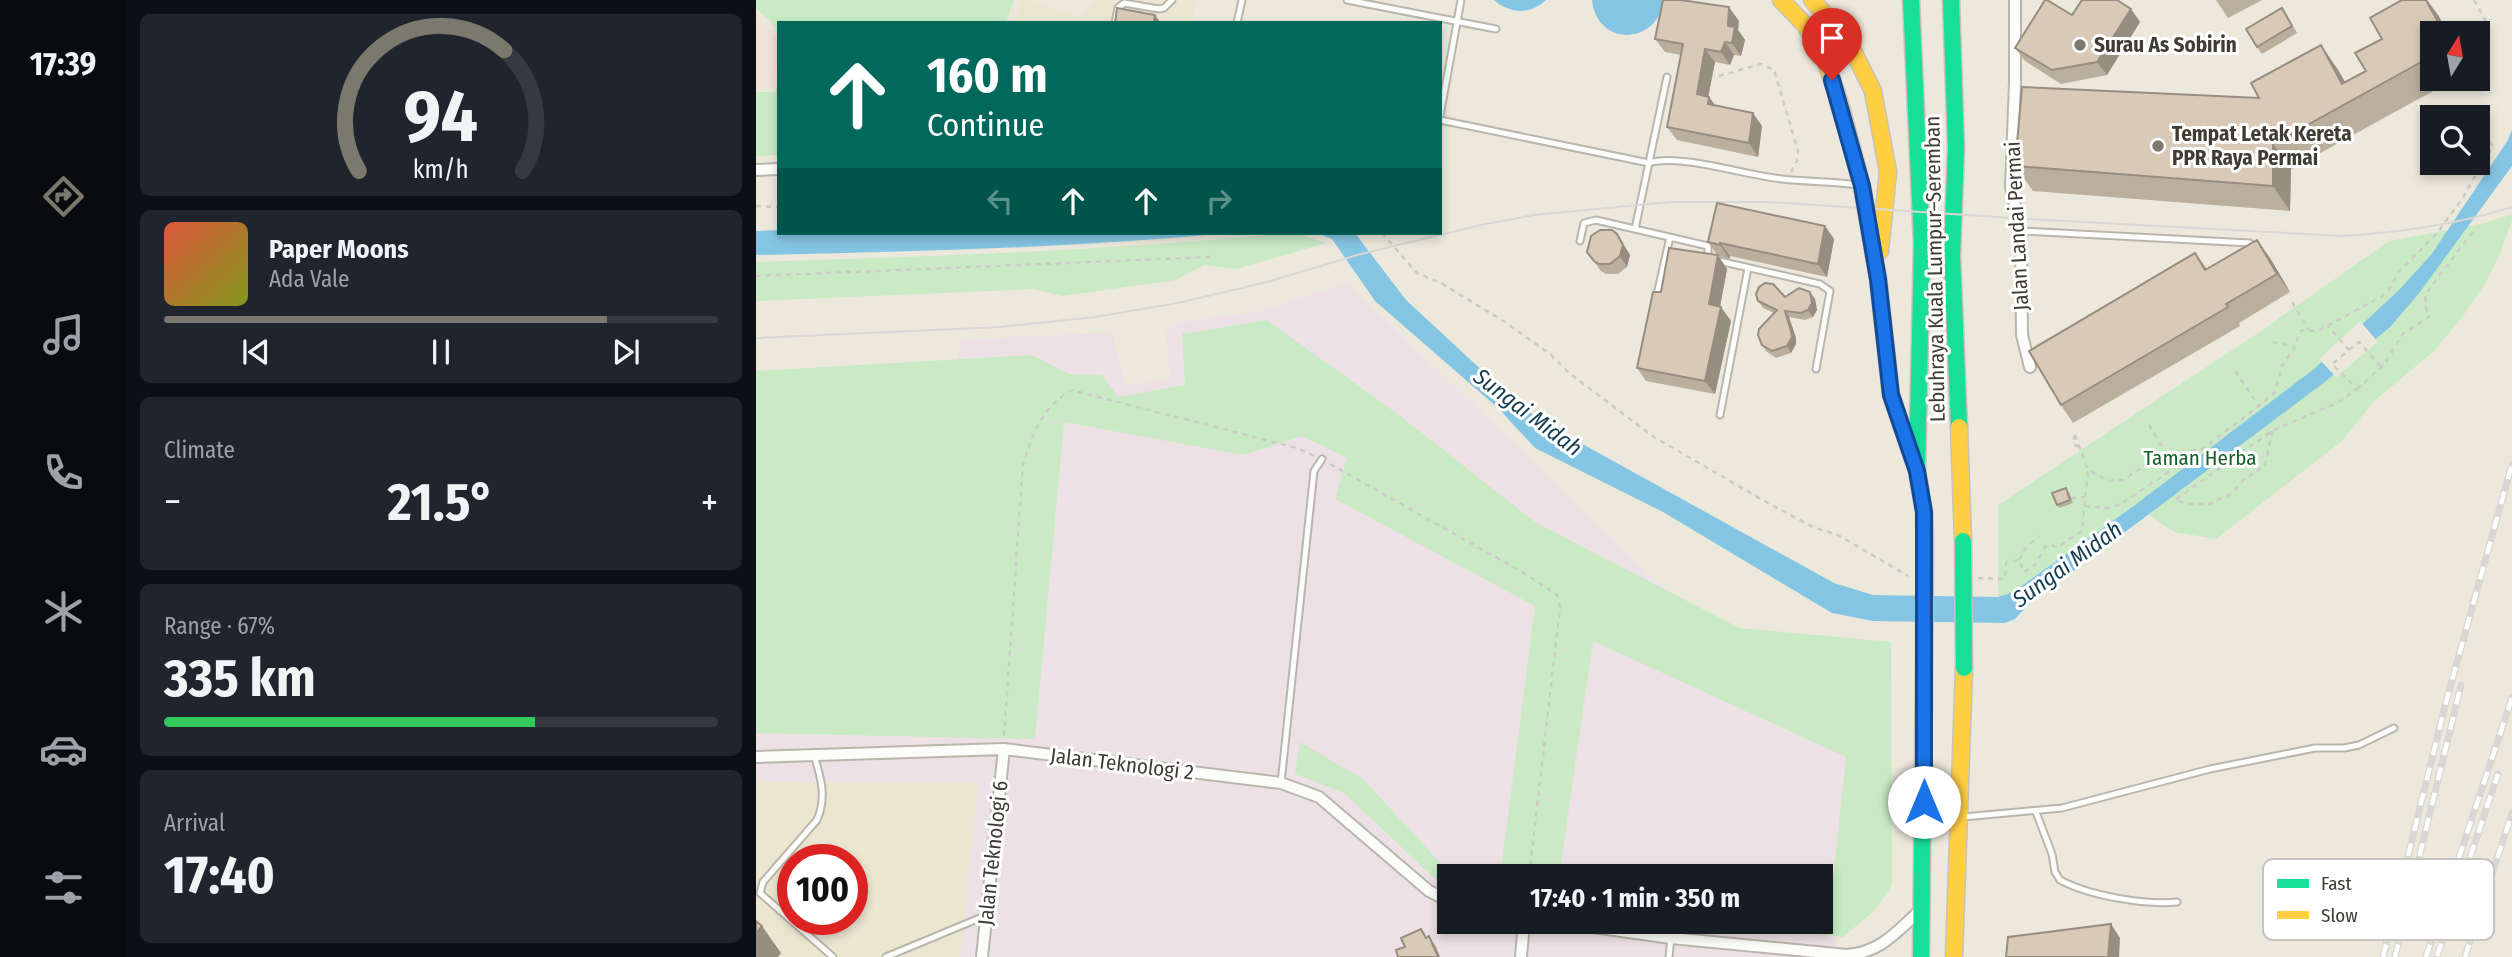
<!DOCTYPE html>
<meta charset="utf-8">
<style>
body{margin:0;font-family:"Fira Sans Condensed",sans-serif;background:#20242c;color:#f1f3f6;height:100vh;display:flex;flex-direction:column;font-size:26px;white-space:nowrap}
*{box-sizing:border-box;margin:0}
p{font-size:23px;color:#9ea1a6}
.icon{flex:none;width:38px;height:38px;fill:none;stroke:currentColor;stroke-width:2;stroke-linecap:round;stroke-linejoin:round}
.map{position:relative;flex:1;overflow:hidden}
.details{display:flex;flex-direction:column;gap:14px;padding:14px;background:#0d0f14;width:630px}
.details>*{flex:none}
.top-card{position:absolute;left:21px;top:21px;width:665px;height:214px;border-radius:0px;box-shadow:0 4px 10px #0003;background:#00695c;color:#fff;overflow:hidden}
.needle{width:46px;rotate:11deg}
.buttons{position:absolute;left:1664px;top:21px;display:grid;gap:14px}
.buttons a{display:grid;place-items:center;width:70px;height:70px;border-radius:0px;background:#171b24;box-shadow:0 4px 10px #0003;font-size:35px}
.speed{position:absolute;left:21px;top:844px;display:flex;gap:14px;font-size:35px;font-weight:700;text-align:center}
.speed>*{display:grid;place-content:center;width:91px;height:91px;border-radius:50%;background:#171b24;box-shadow:0 4px 10px #0003;line-height:1}
.speed .limit{border:10px solid #d22;background:#fff;color:#111}
.pin{position:absolute;display:grid;place-items:center;width:60px;height:60px;color:#fff;margin:-72px -30px;border-radius:50% 50% 50% 0;rotate:-45deg;box-shadow:0 0 7px #0007}
.pin .icon{rotate:45deg}
.me{position:absolute;width:77px;margin:-38px;rotate:0deg;stroke-linejoin:round;filter:drop-shadow(0 0 5px #0008)}
.turn{display:flex;align-items:center;gap:24px;height:147px;padding:0 35px;font-size:32px}
.turn .icon{width:91px;height:91px;stroke-width:2.5}
.turn b{display:block;font-size:49px;line-height:60px}
.lanes{display:flex;align-items:center;height:66px;padding:0 35px;background:#0003;justify-content:center;gap:35px;direction:ltr}
.lanes .off{opacity:.35}
.big{font-size:52px;font-weight:700;line-height:1.1}
.details .card{flex:1;display:flex;flex-direction:column;justify-content:center;gap:10px;min-width:0;padding:0 24px;border-radius:10px;background:#20242c}
.details .dial{align-items:center;gap:0}
.dial svg{height:182px;overflow:visible;fill:none;stroke:#363941;stroke-width:7;stroke-linecap:round;text-anchor:middle}
.dial text{fill:#f1f3f6;stroke:none}
.song{display:flex;align-items:center;gap:21px}
.cover{width:84px;height:84px;border-radius:10px;background:linear-gradient(135deg,hsl(10 70% 55%),hsl(70 70% 35%))}
.played{height:7px;border-radius:4px;background:linear-gradient(90deg,#7b786e 80%,#363941 80%)}
.keys{display:flex;justify-content:space-around;direction:ltr}
.heat{display:flex;justify-content:space-between;align-items:center;font-size:38px;direction:ltr}
.charge{height:10px;border-radius:5px;background:linear-gradient(90deg,#34c759 67%,#363941 0)}
.trip{position:absolute;left:681px;top:864px;width:396px;height:70px;border-radius:0px;background:#171b24;box-shadow:0 4px 10px #0003;font-weight:700;line-height:70px;text-align:center}
main{display:flex;flex:1;min-height:0}
.dock{display:flex;flex-direction:column;width:126px;justify-content:space-around;align-items:center;background:#090b0e;color:#9ea1a6}
.dock .icon{width:49px;height:49px}
.dock .selected{color:#7b786e}
.dock b{font-size:32px;color:#f1f3f6}
.map>svg:first-child{display:block}
.commercial{fill:#ede1e5;fill-rule:evenodd}
.industrial{fill:#f1e1d9}
.built{fill:#ebe6d0;fill-rule:evenodd}
.green{fill:#c9eac5}
.water{fill:#85c5e4}
.pier{fill:#ece8dc}
.lines{fill:none;stroke-linecap:round;stroke-linejoin:round}
.lane-casing{stroke:#b9b6ad;stroke-width:9}
.street-casing{stroke:#b9b6ad;stroke-width:14}
.fast-casing{stroke:#c9c2bc;stroke-width:19}
.slow-casing{stroke:#c9c2bc;stroke-width:19}
.path{stroke:#cbcbc6;stroke-width:2.5;stroke-dasharray:5 5;stroke-linecap:butt}
.lane{stroke:#fcfcfa;stroke-width:5}
.street{stroke:#fcfcfa;stroke-width:10}
.fast{stroke:#16e098;stroke-width:16}
.slow{stroke:#ffcf43;stroke-width:16}
.tram{stroke:#d8d7d4;stroke-width:2}
.rail-casing{stroke:#d8d7d4;stroke-width:7}
.rail{stroke:#fff;stroke-width:4.5;stroke-dasharray:13;stroke-linecap:butt}
.fast-bridge-casing{stroke:#c9c2bc;stroke-width:19;stroke-linecap:butt}
.slow-bridge-casing{stroke:#c9c2bc;stroke-width:19;stroke-linecap:butt}
.fast-bridge{stroke:#16e098;stroke-width:16}
.slow-bridge{stroke:#ffcf43;stroke-width:16}
.wall{fill:#baae9d}
.shaded-wall{fill:#978d80}
.building{fill:#d8cab7;stroke:#978d80;stroke-width:2}
.route-casing{stroke:#114b97;stroke-width:18}
.route{stroke:#1a73e8;stroke-width:12}
.poi-dot{fill:#7b786e;stroke:#fff;stroke-width:2.5}
.labels{text-anchor:middle;dominant-baseline:central;stroke-width:6;stroke-linejoin:round;paint-order:stroke}
.poi-label{font-size:21px;font-weight:bold;fill:#3e3c33;stroke:#fff;text-anchor:start}
.street-label{font-size:21px;fill:#3e3c33;stroke:#fff}
.park-label{font-size:21px;fill:#145f26;stroke:#fff}
.water-label{font-size:23px;font-style:italic;fill:#153d51;stroke:#fff}
.key{fill:#fff;stroke:#c5c4c2;stroke-width:2}
.key-label{font-size:19px;fill:#3e3c33}
</style>
<main>
<nav class="dock">
<b>17:39</b>
<svg class="icon selected" aria-label="directions" viewBox="0 0 24 24"><path d="M12 3l9 9-9 9-9-9zM9 14v-3h6M13 9l2 2-2 2"/></svg>
<svg class="icon" aria-label="music" viewBox="0 0 24 24"><path d="M9 18V5l10-2v13"/><circle cx="6" cy="18" r="3"/><circle cx="16" cy="16" r="3"/></svg>
<svg class="icon" aria-label="phone" viewBox="0 0 24 24"><path d="M5 4h4l2 5-3 2q2 4 5 5l2-3 5 2v4C11 20 4 13 5 4z"/></svg>
<svg class="icon" aria-label="climate" viewBox="0 0 24 24"><path d="M12 3v18M4 7l16 10M4 17L20 7"/></svg>
<svg class="icon" aria-label="car" viewBox="0 0 24 24"><path d="M5 17H2v-5l4-1 3-4h7l3 4 3 1v5h-3M9 17h6M6 11h13"/><circle cx="7" cy="17" r="2"/><circle cx="17" cy="17" r="2"/></svg>
<svg class="icon" aria-label="filters" viewBox="0 0 24 24"><path d="M4 7h16M4 17h16"/><circle cx="9" cy="7" r="2"/><circle cx="15" cy="17" r="2"/></svg>
</nav>
<section class="details">
<div class="card dial"><svg viewBox="0 0 100 80">
<path d="M14 69A42 42 0 1 1 86 69"/>
<path d="M14 69A42 42 0 0 1 78 16" stroke="#7b786e"/>
<text x="50" y="56" font-size="32" font-weight="700">94</text>
<text x="50" y="72" font-size="11">km/h</text>
</svg></div>
<div class="card">
<div class="song"><i class="cover"></i><div><b>Paper Moons</b><p>Ada Vale</p></div></div>
<div class="played"></div>
<div class="keys"><svg class="icon" aria-label="previous" viewBox="0 0 24 24"><path d="M18 5L8 12l10 7zM5 5v14"/></svg><svg class="icon" aria-label="pause" viewBox="0 0 24 24"><path d="M8 5v14M16 5v14"/></svg><svg class="icon" aria-label="next" viewBox="0 0 24 24"><path d="M6 5l10 7-10 7zM19 5v14"/></svg></div>
</div>
<div class="card"><p>Climate</p>
<div class="heat"><a>−</a><b class="big">21.5°</b><a>+</a></div>
</div>
<div class="card"><p>Range · 67%</p><b class="big">335 km</b><div class="charge"></div></div>
<div class="card"><p>Arrival</p><b class="big">17:40</b></div>
</section>
<div class="map">
<svg width="1756" height="957" viewBox="0 0 1756 957">
<rect width="100%" height="100%" fill="#ece8dc"/>
<path class="commercial" d="M591,283L981,659L1102,719L1083,918L1077,957H0V372L201,365L205,339L357,333L369,386L414,379L410,332L421,323L504,311ZM37,859H96V919H37ZM693,877H1064V922H693Z"/>
<path class="industrial" d="M0,16L23,40L18,88H0Z"/>
<path class="built" d="M266,0H274L323,17L340,0H440L435,23H258Z
M0,781L222,783L204,957H0ZM37,859H96V919H37Z"/>
<path class="green" d="M0,0H258L250,23H23V30L0,8Z
M23,73V155L0,156V92H20Z
M1756,214V221L1744,253L1730,282L1707,316L1679,350L1617,402L1586,441L1460,539L1418,532L1379,505L1257,592L1242,597V505L1508,329L1633,241L1725,224Z
M530,233H539L570,243L480,269L448,265L420,280L306,296L277,289L0,301V262C177,256 353,251 530,233Z
M511,320L643,415L779,522L983,628L1135,642L1136,885L1120,909L1087,937L968,922H1064V916L1073,917L1090,757L837,641L803,877H744L779,606L579,499L591,458L546,436L487,455L308,422L279,739L0,733V371L276,355L313,374L346,375L362,397L429,385L426,334Z
M544,742L607,779L692,871L715,877H693L692,891L588,793L539,774Z"/>
<path class="water" d="M738,0H790C774,15 754,14 738,0Z
M836,0H909C899,47 841,46 836,0Z
M1756,130V166L1664,292L1634,327L1570,381L1272,605L1259,619L1249,623L1117,621L1076,613L907,512L779,448L742,408L619,301L576,239L561,233H599L650,300L731,375L783,420L1078,583L1117,595L1242,597L1257,592L1379,505L1558,369L1643,290L1675,255L1752,140Z
M23,230V233H471C315,248 157,252 0,255V231Z"/>
<path class="pier" d="M1604,321L1622,342L1580,377L1563,359Z"/>
<g class="lines">
<g class="lane-casing">
<path id="lane" d="M591,0L740,29
M359,23L362,8L368,3L403,9L408,8L416,0
M481,23L486,0
M684,116L705,0
M684,120L893,163C923,153 992,176 1026,179C1051,182 1076,181 1101,185
M879,229L911,77
M1265,231L1494,243
M824,241L828,223L840,220L952,246V258
M963,261L1064,284L1074,291L1060,369
M900,299L914,237
M964,415L992,268
M58,755C65,778 71,797 61,820L7,882L4,893L77,957
M525,783L558,471L566,459
M1280,812L1296,854L1299,872L1304,880C1334,896 1388,905 1421,902
M1207,817L1306,808L1454,769L1559,748H1588L1603,745L1638,728
M130,957L231,915
M913,957L915,938"/>
</g>
<g class="street-casing">
<path id="street" d="M1259,0V82L1255,188L1265,231L1266,335L1274,367
M0,170L23,169
M0,757L248,749L525,783L563,797L673,891L693,901
M801,922L915,938L1091,955C1126,952 1141,931 1167,908
M226,957L248,749
M765,957L768,922"/>
</g>
<g class="fast-casing">
<path id="fast" d="M1155,0L1166,244L1161,471L1168,512L1169,542
M1195,0L1200,147L1196,256L1203,427
M1165,957L1168,670"/>
</g>
<g class="slow-casing">
<path id="slow" d="M1025,0L1050,26L1068,56L1084,104L1106,186L1122,279L1135,395L1157,459
M1056,0L1091,39L1117,91L1132,172L1124,251
M1203,427L1207,541
M1198,957L1208,668"/>
</g>
<path class="path" d="M1718,0L1733,27L1732,46L1722,55
M963,76L1005,64L1018,70L1042,151L1041,161L1035,172
M0,206L23,207
M626,233L661,273L685,283L749,322L794,354L813,373L898,437L1012,503L1057,527L1082,535L1152,576
M0,276L454,257
M1536,302L1552,330
M1517,342L1539,347
M1593,350L1603,342L1625,367
M1479,371L1503,406
M1601,389L1628,365L1647,334L1673,317L1669,305L1670,293L1718,230
M1393,425L1411,454
M1516,431L1510,462L1506,468L1488,479L1477,493L1453,504H1431L1419,500L1516,431L1583,402L1601,389L1576,364L1593,350L1572,326
M1319,435L1332,470
M1319,435L1317,442L1320,446H1322
M574,464L773,576L801,595L804,607L773,877
M1315,498L1329,497
M1329,506L1353,508L1365,504L1442,452
M1263,560L1271,546L1284,536
M1222,578L1249,579L1250,563L1263,560L1268,572L1279,565L1289,547L1295,545L1301,547L1326,531L1332,470L1352,481L1367,480L1403,456L1446,449L1503,406L1519,392L1526,366L1539,347L1543,333L1546,330L1562,331L1626,296L1633,290L1642,273L1682,232L1706,199L1737,146L1722,128
M248,736L267,464C278,431 285,409 315,390L541,448L559,456"/>
<use href="#lane" class="lane"/>
<use href="#street" class="street"/>
<use href="#fast" class="fast"/>
<use href="#slow" class="slow"/>
<path class="tram" d="M0,338L244,327L339,317L422,303L511,282L605,254L725,225L778,215L914,202H1013L1271,219L1586,236C1644,232 1700,225 1756,207"/>
<g class="rail-casing">
<path id="rail" d="M1681,956L1742,774
M1627,957L1690,702L1756,464
M1639,957L1705,685
M1670,957L1756,698
M1709,957L1756,813"/>
</g>
<use href="#rail" class="rail"/>
<g class="fast-bridge-casing">
<path id="fast-bridge" d="M1207,541L1208,668"/>
</g>
<g class="slow-bridge-casing">
<path id="slow-bridge" d="M1168,670L1169,542"/>
</g>
<use href="#fast-bridge" class="fast-bridge"/>
<use href="#slow-bridge" class="slow-bridge"/>
</g>
<path class="wall" d="M1460,0H1506L1472,18Z
M1375,9L1384,22L1351,75L1305,84L1269,61L1259,48L1316,15Z
M1531,15L1541,33L1506,54L1501,47Z
M1682,15L1692,33H1676V79H1699L1535,169L1534,211L1277,191L1259,166L1503,98L1565,45L1582,70L1589,82L1610,71Z
M983,21L982,30L989,40L985,56L978,55L974,65L959,62L952,97L959,105L1006,126L1002,157L921,140L911,127L925,55L909,52L899,39Z
M1069,226L1078,239L1071,277L974,256L973,259L962,256L971,269L964,307L975,321L959,394L890,381L881,368L905,292L961,255L952,242Z
M861,234L874,255L871,267L862,274H850L845,271L831,252Z
M1501,240L1514,258L1534,292L1483,323L1484,326L1317,423L1305,405L1439,253L1451,269Z
M1054,292L1059,299L1061,310L1057,317L1049,320L1033,317L1040,338V344L1035,353L1020,358L1011,352L1006,345L1018,313L1007,308L1002,301Z
M1313,492L1317,503L1304,508L1301,505Z"/>
<path class="shaded-wall" d="M1670,0H1671L1682,15L1692,33H1688Z
M973,7L983,21L982,30L989,40L985,56L976,43L972,26Z
M1375,9L1384,22L1351,75L1341,62Z
M399,15L404,22V23H398Z
M969,42L978,55L974,65L965,52Z
M1565,45L1582,70L1599,99L1586,84Z
M949,49L959,62L950,108L941,94Z
M953,97L963,110L952,104Z
M997,113L1006,126L1002,157L993,143Z
M1517,144L1535,169L1534,211L1517,186Z
M1069,226L1078,239L1071,277L1062,264Z
M861,234L874,255L871,267L864,256Z
M1501,240L1514,258L1534,292L1521,274Z
M964,243L974,256L973,259L964,245Z
M962,255L971,269L962,317L953,304Z
M1054,292L1059,299L1061,310L1057,317L1052,310Z
M965,307L975,321L959,394L949,381Z
M1029,311L1033,317L1040,338V344L1035,353L1031,346Z
M1355,924L1364,938L1363,957H1352Z
M6,926L25,953L22,957H0V933Z
M673,936L680,947L684,957H682Z"/>
<path class="building" d="M907,0H925L973,7L972,26L979,27L976,43L969,42L965,52L949,49L941,94L953,97L952,104L997,113L993,143L911,127L927,44L899,39Z
M1289,0H1291L1316,15L1326,0H1361L1375,9L1341,62L1296,70L1259,48Z
M1646,0H1670L1688,33H1676V56L1517,144V186L1259,166L1266,87L1503,98L1495,83L1565,45L1586,84L1610,71L1599,53L1626,39L1614,18Z
M361,8L399,15L398,23H359Z
M1526,8L1536,26L1501,47L1490,29Z
M961,203L1069,226L1062,264L964,243V245L952,242Z
M844,230H856L861,234L867,245L864,256L854,264H843L838,261L831,252L835,236Z
M1501,240L1521,274L1470,304L1472,307L1305,405L1273,351L1439,253L1449,270Z
M913,248L962,255L953,304L965,307L949,381L881,368L897,292H905Z
M1009,283L1017,284L1029,297L1043,288L1054,292L1056,303L1052,310L1045,313L1029,311L1035,331L1036,337L1031,346L1016,351L1006,345L1002,335L1003,329L1021,310L1002,301L1000,294L1003,287Z
M1310,488L1314,500L1301,505L1296,493Z
M0,921L6,926L0,933Z
M1355,924L1352,957H1250L1252,937Z
M665,929L670,938L673,936L682,957H642L640,950L649,947L645,938Z"/>
<g class="lines">
<g class="route-casing">
<path id="route" d="M1076,80L1106,186L1122,279L1135,395L1161,471L1168,512V802"/>
</g>
<use href="#route" class="route"/>
</g>
<g class="poi-dot">
<circle cx="1324" cy="45" r="7"/>
<circle cx="1402" cy="146" r="7"/>
</g>
<g class="labels">
<g class="poi-label">
<text x="1338" y="45">Surau As Sobirin</text>
<text x="1416" y="134">Tempat Letak Kereta<tspan x="1416" dy="24">PPR Raya Permai</tspan></text>
</g>
<g class="street-label">
<text transform="translate(1261 226) rotate(-93)">Jalan Landai Permai</text>
<text transform="translate(1179 269) rotate(-91)">Lebuhraya Kuala Lumpur–Seremban</text>
<text transform="translate(366 764) rotate(7)">Jalan Teknologi 2</text>
<text transform="translate(237 853) rotate(-84)">Jalan Teknologi 6</text>
</g>
<g class="park-label">
<text x="1444" y="458">Taman Herba</text>
</g>
<g class="water-label">
<text transform="translate(772 412) rotate(37)">Sungai Midah</text>
<text transform="translate(1311 564) rotate(-36)">Sungai Midah</text>
</g>
</g>
<rect x="1507" y="859" width="231" height="81" rx="10" class="key"/>
<rect x="1521" y="879" width="32" height="9" fill="#16e098"/>
<rect x="1521" y="911" width="32" height="8" fill="#ffcf43"/>
<g class="key-label">
<text x="1565" y="890">Fast</text>
<text x="1565" y="922">Slow</text>
</g>
</svg>
<div class="buttons">
<a><svg class="needle" viewBox="-14 -14 28 28"><path d="M0-13l5 13h-10z" fill="#e53935"/><path d="M0 13l5-13h-10z" fill="#9ea1a6"/></svg></a>
<a><svg class="icon" aria-label="search" viewBox="0 0 24 24"><circle cx="10" cy="10" r="6"/><path d="M15 15l6 6"/></svg></a>
</div>
<div class="speed"><div class="limit">100</div></div>
<div class="pin" style="left:1076px;top:80px;background:#d93025"><svg class="icon" aria-label="arrive" viewBox="0 0 24 24"><path d="M6 21V4h12l-3 4 3 4H6"/></svg></div>
<svg class="me" style="left:1168px;top:802px" viewBox="-20 -20 40 40"><circle r="19" fill="#fff"/><path d="M0-13L10 11 0 6-10 11z" fill="#1a73e8"/></svg>
<div class="trip">17:40 · 1 min · 350 m</div>
<div class="top-card">
<div class="turn"><svg class="icon" aria-label="ahead" viewBox="0 0 24 24"><path d="M12 20V5M6 11l6-6 6 6"/></svg><div><b>160 m</b>Continue</div></div>
<div class="lanes"><svg class="icon off" aria-label="left" viewBox="0 0 24 24"><path d="M17 20v-9H6M10 6l-5 5 5 5"/></svg><svg class="icon" aria-label="ahead" viewBox="0 0 24 24"><path d="M12 20V5M6 11l6-6 6 6"/></svg><svg class="icon" aria-label="ahead" viewBox="0 0 24 24"><path d="M12 20V5M6 11l6-6 6 6"/></svg><svg class="icon off" aria-label="right" viewBox="0 0 24 24"><path d="M7 20v-9h11M14 6l5 5-5 5"/></svg></div>
</div>
</div>
</main>
